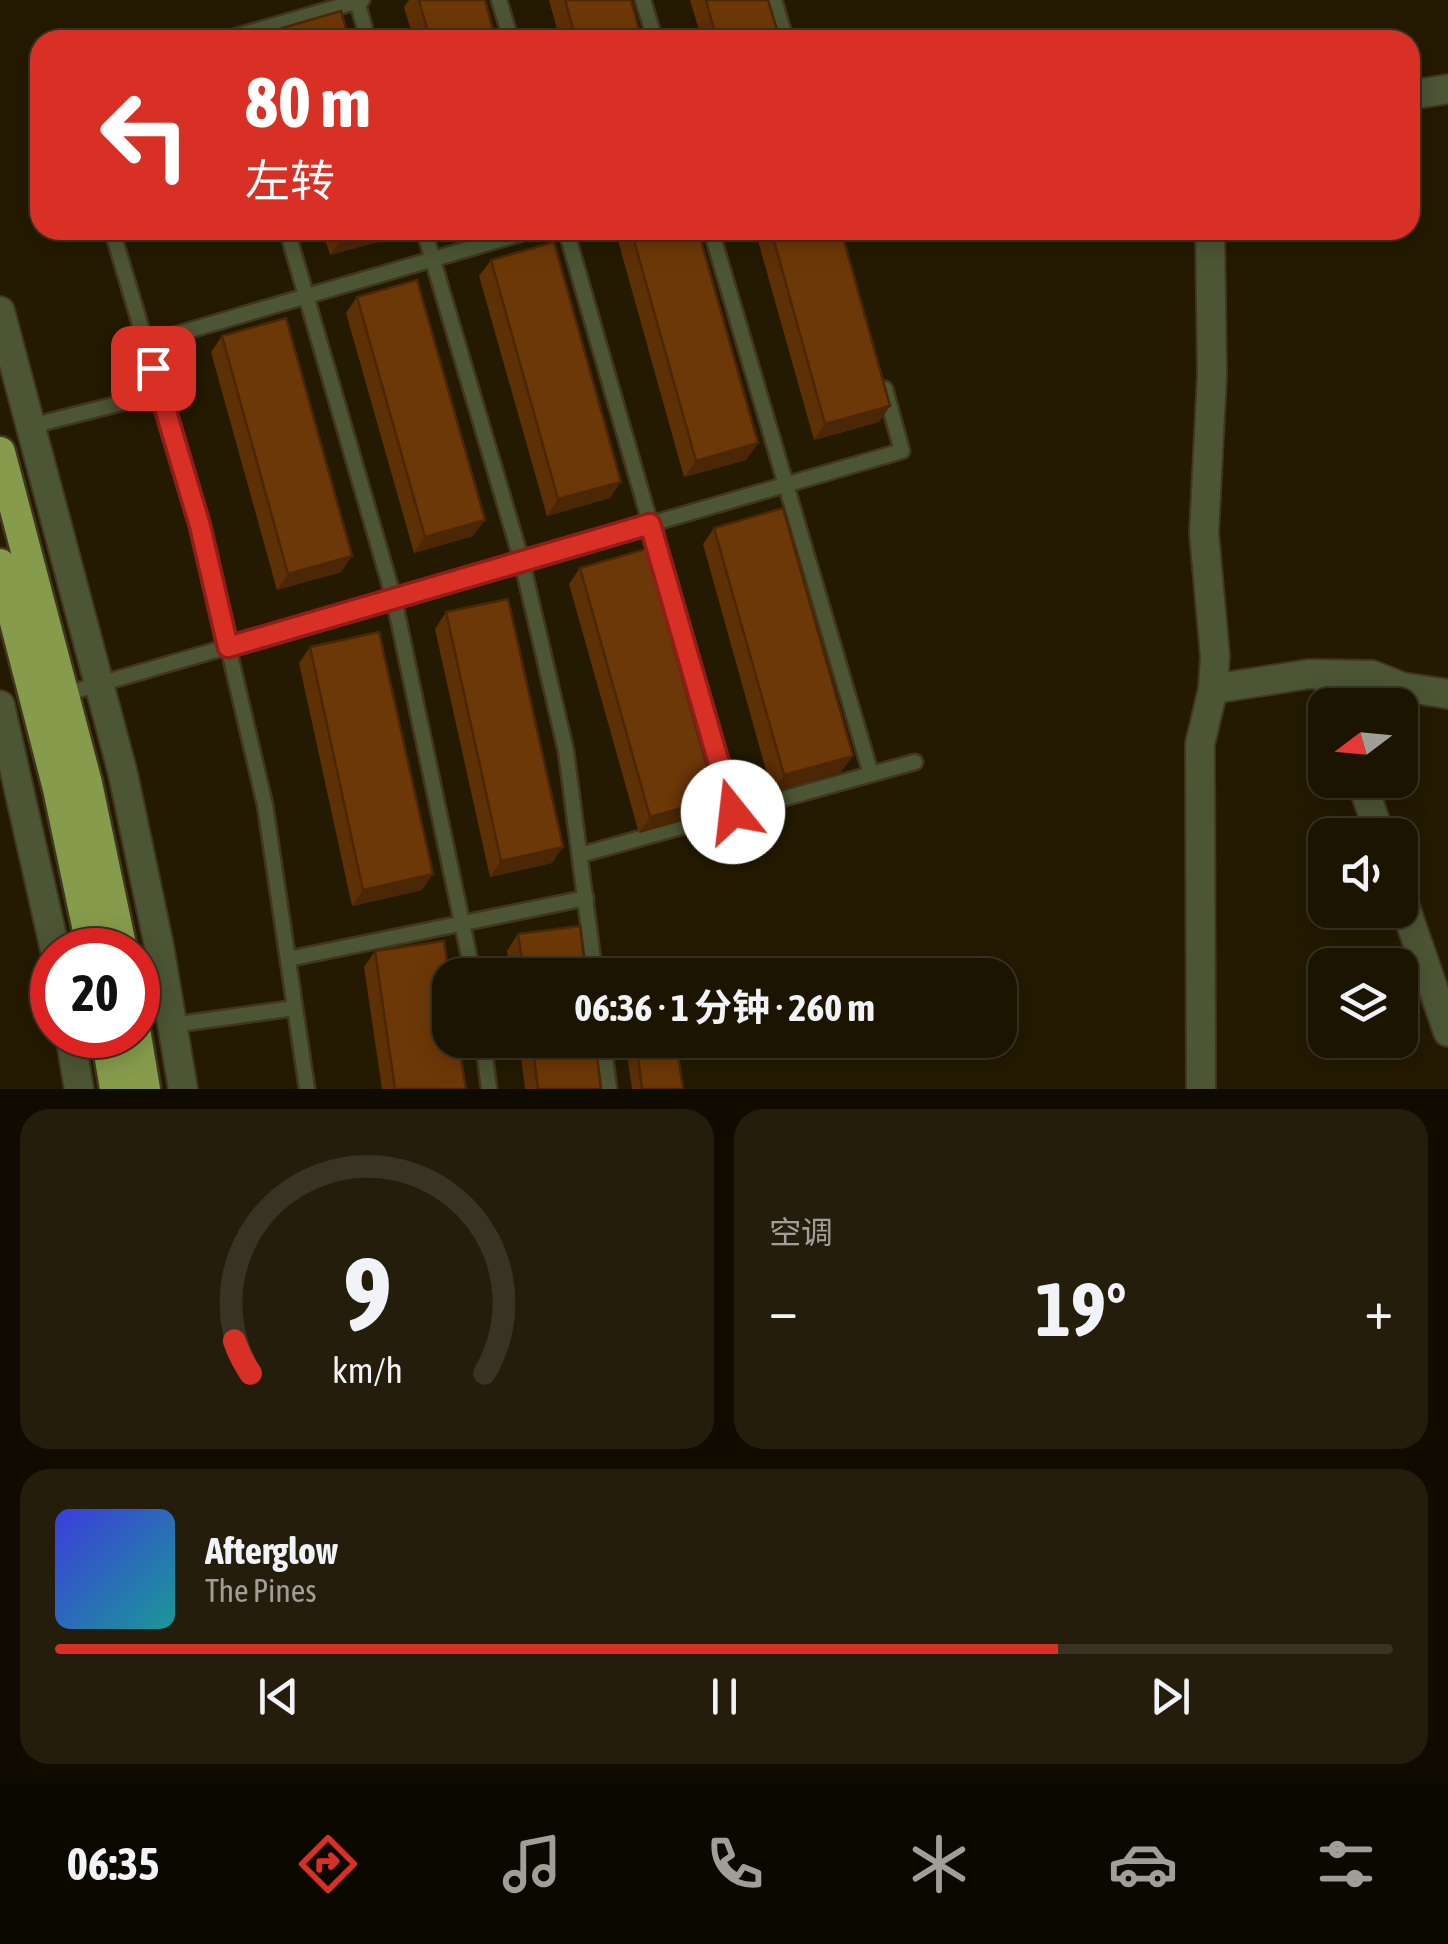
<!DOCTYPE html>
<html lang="zh">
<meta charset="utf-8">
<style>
body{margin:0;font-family:"Asap Condensed","Noto Sans SC",sans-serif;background:#241d0b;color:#f1f3f6;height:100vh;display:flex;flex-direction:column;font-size:38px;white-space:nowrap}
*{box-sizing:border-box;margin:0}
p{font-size:32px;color:#a09e99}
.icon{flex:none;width:55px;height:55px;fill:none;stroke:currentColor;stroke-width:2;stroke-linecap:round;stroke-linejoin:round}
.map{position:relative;height:1089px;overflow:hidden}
.side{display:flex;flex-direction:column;gap:20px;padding:20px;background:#0f0b01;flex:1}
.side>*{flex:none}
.top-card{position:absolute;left:30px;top:30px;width:1390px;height:210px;border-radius:30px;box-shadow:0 5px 25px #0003,0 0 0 2px #393323;background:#d93025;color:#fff;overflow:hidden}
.needle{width:65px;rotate:254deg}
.tools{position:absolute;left:1308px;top:688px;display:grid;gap:20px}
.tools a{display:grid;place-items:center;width:110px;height:110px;border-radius:20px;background:#1b1401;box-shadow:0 5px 25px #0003,0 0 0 2px #393323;font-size:50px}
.speed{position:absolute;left:30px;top:928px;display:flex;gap:20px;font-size:50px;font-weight:700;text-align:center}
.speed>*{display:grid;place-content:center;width:130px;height:130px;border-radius:50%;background:#1b1401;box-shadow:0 5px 25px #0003,0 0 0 2px #393323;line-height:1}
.speed .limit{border:15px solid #d22;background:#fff;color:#111}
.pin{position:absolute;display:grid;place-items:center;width:85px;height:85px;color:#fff;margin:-42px;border-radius:20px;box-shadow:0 5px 15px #0006}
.me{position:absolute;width:110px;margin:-55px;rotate:344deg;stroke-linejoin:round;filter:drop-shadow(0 0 8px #0008)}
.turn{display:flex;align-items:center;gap:35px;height:210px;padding:0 50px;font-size:45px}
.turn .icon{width:130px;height:130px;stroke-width:2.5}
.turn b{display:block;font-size:70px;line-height:85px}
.big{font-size:75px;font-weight:700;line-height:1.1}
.side .tile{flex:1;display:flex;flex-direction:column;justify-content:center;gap:15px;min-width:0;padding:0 35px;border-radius:30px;background:#241d0b}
.side .dial{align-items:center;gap:0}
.dial svg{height:260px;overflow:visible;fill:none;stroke:#393323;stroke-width:7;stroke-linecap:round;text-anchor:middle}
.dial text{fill:#f1f3f6;stroke:none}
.song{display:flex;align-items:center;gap:30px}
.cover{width:120px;height:120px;border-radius:15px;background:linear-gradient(135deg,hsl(240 70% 55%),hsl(180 70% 35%))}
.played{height:10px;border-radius:5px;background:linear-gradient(90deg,#d93025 75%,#393323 75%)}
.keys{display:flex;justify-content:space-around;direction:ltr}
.heat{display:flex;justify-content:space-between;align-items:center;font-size:55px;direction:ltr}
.side .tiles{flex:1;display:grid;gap:20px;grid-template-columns:1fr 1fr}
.tile:last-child{grid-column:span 2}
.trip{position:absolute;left:432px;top:958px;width:585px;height:100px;border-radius:30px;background:#1b1401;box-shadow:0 5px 25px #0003,0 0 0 2px #393323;font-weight:700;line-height:100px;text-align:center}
.tab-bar{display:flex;height:160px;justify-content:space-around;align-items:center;background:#0b0800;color:#a09e99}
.tab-bar .icon{width:70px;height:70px}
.tab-bar .current{color:#d93025}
.tab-bar b{font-size:45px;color:#f1f3f6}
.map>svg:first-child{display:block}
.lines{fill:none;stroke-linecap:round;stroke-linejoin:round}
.service-casing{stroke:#41371f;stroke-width:19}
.minor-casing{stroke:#41371f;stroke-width:32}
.trunk-casing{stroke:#41371f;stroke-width:35}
.service{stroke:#4c5634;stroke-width:14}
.minor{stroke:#4c5634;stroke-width:28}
.trunk{stroke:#869c4c;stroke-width:30}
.wall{fill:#5e3006}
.shaded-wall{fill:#4c2705}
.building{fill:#6d3807;stroke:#4c2705;stroke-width:2.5}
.route-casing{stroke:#8d1f18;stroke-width:25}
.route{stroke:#d93025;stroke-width:18}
</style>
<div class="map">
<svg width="1448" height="1089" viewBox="0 0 1448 1089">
<rect width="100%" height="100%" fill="#241a01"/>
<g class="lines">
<g class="service-casing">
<path id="service" d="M499,0L511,40
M643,0L655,40
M774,0L786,40
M357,1L368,40
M223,40L362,0
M112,230L200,526L265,805L307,1089
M287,230L394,599L473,975
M424,230L522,562L566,751L595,975
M566,230L733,812
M711,230L871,774
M146,343L533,230
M31,426L161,393
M65,694L902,451L885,389
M580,855L915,762
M288,959L586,898
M172,1025L295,1008
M483,1040L489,1089
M603,1040L609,1089"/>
</g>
<g class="minor-casing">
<path id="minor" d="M1410,95L1448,89
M0,311L123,774L159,946L183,1089
M1325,675L1336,705
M1213,689L1309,674L1372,675L1402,687L1448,694
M0,705L55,950
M1361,780L1380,835
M1400,892L1448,1032
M70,1035L79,1089
M1201,1089L1200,744L1213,689L1215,656L1204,533L1212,375L1210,230"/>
</g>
<g class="trunk-casing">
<path id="trunk" d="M0,452L87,783L122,950
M0,564L58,789L92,950
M106,1035L115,1089
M136,1035L145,1089"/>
</g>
<use href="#service" class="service"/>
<use href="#minor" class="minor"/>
<use href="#trunk" class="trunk"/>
</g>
<path class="wall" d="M409,0H485L496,40H414L404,7Z
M549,0H631L642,40H560Z
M690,0H768L780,40H702Z
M282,28L349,40H273Z
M322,230H395L389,239L330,255Z
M622,230H698L758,443L746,460L684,477L617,237Z
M755,230H841L890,406L879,422L814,440Z
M491,260L610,498L547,516L479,276Z
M357,297L473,536L414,553L346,313Z
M222,336L352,556L341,572L277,590L211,352Z
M714,528L841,772L772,792L703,544Z
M580,568L704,815L639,833L569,584Z
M446,612L552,863L490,877L435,629Z
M310,647L422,890L352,906L299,663Z
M518,934L586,975H510L507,951Z
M375,951L466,1089H382L364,967Z
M626,963L668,975H617Z
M519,1040H595L601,1089H525Z
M625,1040H676L683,1089H632Z"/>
<path class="shaded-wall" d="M374,230H395L389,239L330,255L341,239Z
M890,406L879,422L814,440L825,424Z
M758,443L746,460L684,477L696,461Z
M621,482L610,498L547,516L558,499Z
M485,520L473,536L414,553L425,537Z
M352,556L341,572L277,590L288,574Z
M853,756L841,772L772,792L784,775Z
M716,798L704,815L639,833L650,817Z
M563,847L552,863L490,877L501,861Z
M433,874L422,890L352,906L363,890Z"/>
<path class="building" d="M419,0H485L496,40H430Z
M565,0H631L642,40H576Z
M706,0H768L780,40H717Z
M341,11L349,40H285L282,28Z
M338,230H374L341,239Z
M631,230H698L758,443L696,461Z
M771,230H841L890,406L825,424Z
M554,242L621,482L558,499L491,260Z
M417,280L485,520L425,537L357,297Z
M286,318L352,556L288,574L222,336Z
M783,508L853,756L784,775L714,528Z
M646,549L716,798L650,817L580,568Z
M508,599L563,847L501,861L446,612Z
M379,632L433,874L363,890L310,647Z
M580,926L586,975H524L518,934Z
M444,941L450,983V1040H458L466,1089H395L375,951Z
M666,958L668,975H627L626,963Z
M532,1040H595L601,1089H538Z
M636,1040H676L683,1089H642Z"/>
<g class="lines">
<g class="route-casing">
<path id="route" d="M153,368L200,526L228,647L650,524L733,812"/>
</g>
<use href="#route" class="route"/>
</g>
</svg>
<div class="tools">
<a><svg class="needle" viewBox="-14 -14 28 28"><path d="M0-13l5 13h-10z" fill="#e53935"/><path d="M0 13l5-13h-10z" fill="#a09e99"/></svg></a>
<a><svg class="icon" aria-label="sound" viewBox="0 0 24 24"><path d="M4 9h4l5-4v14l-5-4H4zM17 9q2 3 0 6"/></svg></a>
<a><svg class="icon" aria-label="layers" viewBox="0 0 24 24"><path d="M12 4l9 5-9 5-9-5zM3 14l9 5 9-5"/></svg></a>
</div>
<div class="speed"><div class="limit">20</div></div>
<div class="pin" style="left:153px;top:368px;background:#d93025"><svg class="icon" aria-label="arrive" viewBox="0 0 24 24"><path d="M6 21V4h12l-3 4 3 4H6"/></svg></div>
<svg class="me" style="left:733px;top:812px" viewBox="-20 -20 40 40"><circle r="19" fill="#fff"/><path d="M0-13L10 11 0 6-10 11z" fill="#d93025"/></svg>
<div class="trip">06:36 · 1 分钟 · 260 m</div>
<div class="top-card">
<div class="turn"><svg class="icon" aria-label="left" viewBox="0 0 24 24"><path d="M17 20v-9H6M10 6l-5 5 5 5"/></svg><div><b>80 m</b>左转</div></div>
</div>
</div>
<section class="side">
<div class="tiles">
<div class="tile dial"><svg viewBox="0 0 100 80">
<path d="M14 69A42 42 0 1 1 86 69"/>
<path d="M14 69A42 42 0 0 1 9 59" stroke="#d93025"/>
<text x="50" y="56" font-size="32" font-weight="700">9</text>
<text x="50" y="72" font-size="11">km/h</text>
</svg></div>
<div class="tile"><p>空调</p>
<div class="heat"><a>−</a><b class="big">19°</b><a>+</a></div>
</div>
<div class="tile">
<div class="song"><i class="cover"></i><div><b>Afterglow</b><p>The Pines</p></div></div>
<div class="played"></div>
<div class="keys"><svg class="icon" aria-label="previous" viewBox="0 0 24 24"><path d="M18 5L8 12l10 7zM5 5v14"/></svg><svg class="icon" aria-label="pause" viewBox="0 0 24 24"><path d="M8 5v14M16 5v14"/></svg><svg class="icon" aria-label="next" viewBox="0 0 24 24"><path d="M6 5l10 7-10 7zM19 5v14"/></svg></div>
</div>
</div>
</section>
<nav class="tab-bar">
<b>06:35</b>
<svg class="icon current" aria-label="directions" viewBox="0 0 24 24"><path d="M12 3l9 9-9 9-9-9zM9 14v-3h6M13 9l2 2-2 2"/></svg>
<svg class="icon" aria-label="music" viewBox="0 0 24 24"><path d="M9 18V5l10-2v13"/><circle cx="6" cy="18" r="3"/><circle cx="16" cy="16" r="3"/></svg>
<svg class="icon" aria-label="phone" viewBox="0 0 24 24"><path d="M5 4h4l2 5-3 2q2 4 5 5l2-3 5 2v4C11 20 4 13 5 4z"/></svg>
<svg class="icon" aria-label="climate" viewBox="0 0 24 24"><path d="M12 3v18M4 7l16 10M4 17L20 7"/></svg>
<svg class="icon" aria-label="car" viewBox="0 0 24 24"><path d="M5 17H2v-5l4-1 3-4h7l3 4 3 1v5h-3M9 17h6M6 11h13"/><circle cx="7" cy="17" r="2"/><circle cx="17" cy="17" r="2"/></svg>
<svg class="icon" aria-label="filters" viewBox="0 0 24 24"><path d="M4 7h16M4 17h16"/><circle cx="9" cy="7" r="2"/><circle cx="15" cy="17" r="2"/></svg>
</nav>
